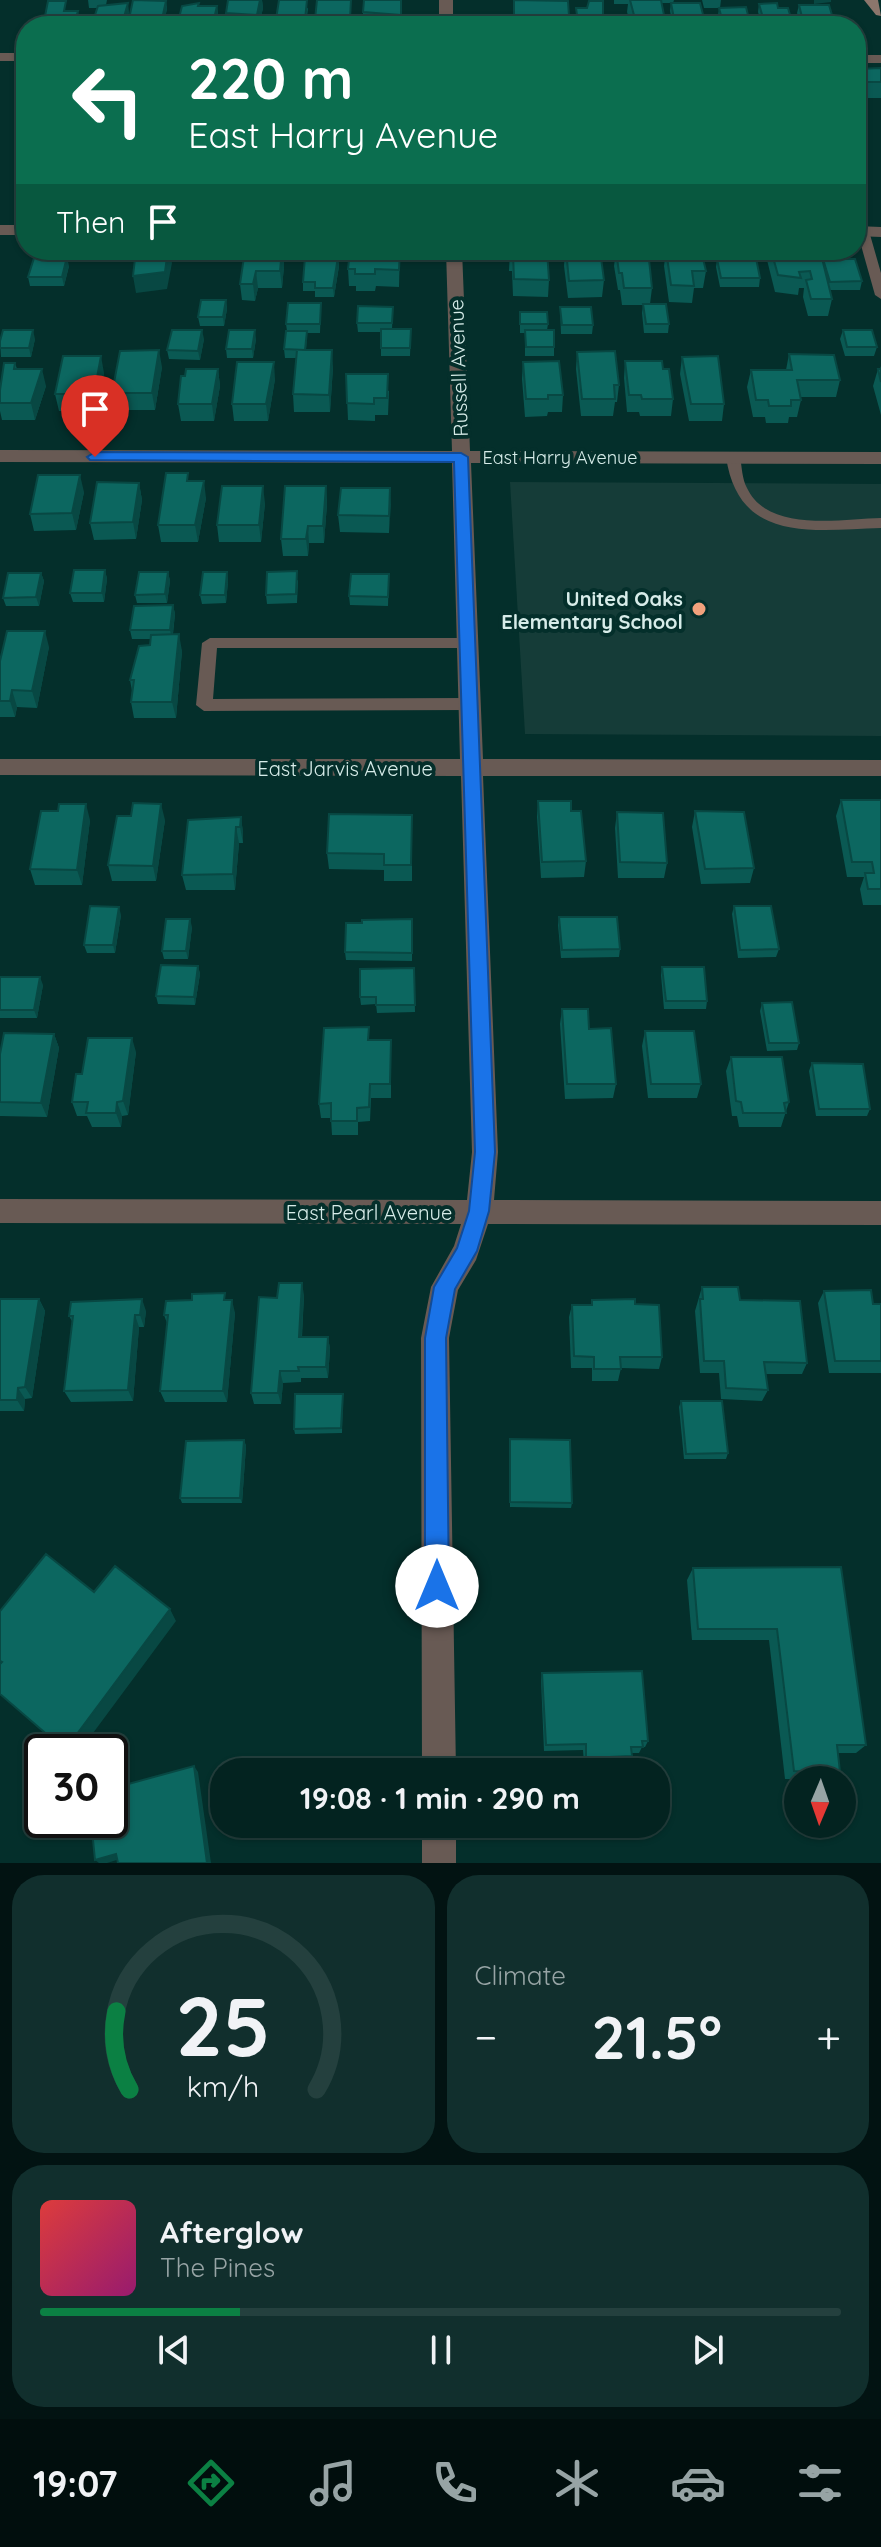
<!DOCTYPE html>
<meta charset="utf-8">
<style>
body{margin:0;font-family:Quicksand,sans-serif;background:#112f2d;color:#f1f3f6;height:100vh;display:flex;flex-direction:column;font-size:30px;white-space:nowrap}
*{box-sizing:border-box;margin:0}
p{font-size:26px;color:#97a4a5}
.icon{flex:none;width:44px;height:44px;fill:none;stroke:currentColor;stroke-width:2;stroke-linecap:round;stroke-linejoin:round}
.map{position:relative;height:1863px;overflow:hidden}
.side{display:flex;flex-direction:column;gap:12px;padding:12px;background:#021312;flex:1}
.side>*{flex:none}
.hud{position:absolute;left:16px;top:16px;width:850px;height:244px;border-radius:32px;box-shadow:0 2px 6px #0004,0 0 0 2px #24403e;background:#0b6e4f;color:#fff;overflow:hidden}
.needle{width:52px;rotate:182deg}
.buttons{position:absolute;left:784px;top:1766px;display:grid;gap:16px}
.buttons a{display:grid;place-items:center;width:72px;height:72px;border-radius:50%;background:#032320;box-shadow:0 2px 6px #0004,0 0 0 2px #24403e;font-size:40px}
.speed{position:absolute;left:24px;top:1734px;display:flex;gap:16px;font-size:40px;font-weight:700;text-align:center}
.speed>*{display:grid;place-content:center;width:104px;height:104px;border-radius:50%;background:#032320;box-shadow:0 2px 6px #0004,0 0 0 2px #24403e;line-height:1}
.speed .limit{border:4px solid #111;border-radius:12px;background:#fff;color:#111}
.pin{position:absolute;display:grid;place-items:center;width:68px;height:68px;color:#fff;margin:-82px -34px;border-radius:50% 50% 50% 0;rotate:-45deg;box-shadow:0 0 8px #0007}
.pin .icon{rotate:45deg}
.me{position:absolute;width:88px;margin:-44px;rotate:0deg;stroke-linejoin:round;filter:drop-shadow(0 0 6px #0008)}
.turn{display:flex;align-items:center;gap:28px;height:168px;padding:0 40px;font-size:36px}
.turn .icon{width:104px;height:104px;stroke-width:2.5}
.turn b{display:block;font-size:56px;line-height:68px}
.then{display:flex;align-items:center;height:76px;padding:0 40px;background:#0003;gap:16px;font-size:30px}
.big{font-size:60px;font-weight:700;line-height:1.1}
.side .card{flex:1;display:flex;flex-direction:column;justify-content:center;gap:12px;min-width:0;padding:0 28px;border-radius:32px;background:#112f2d}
.side .dial{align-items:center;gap:0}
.dial svg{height:208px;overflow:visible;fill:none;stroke:#24403e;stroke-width:7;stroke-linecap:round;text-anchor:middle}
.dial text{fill:#f1f3f6;stroke:none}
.song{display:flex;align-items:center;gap:24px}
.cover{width:96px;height:96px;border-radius:12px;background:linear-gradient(135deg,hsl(0 70% 55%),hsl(320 70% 35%))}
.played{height:8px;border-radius:4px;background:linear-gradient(90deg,#0b8043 25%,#24403e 25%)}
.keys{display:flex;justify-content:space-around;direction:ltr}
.heat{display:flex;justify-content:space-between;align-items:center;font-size:44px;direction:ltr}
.side .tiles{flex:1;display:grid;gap:12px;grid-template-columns:1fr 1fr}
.card:last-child{grid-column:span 2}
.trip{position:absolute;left:210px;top:1758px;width:460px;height:80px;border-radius:32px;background:#032320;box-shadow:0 2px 6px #0004,0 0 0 2px #24403e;font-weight:700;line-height:80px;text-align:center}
.dock{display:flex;height:128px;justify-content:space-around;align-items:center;background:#010e0d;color:#97a4a5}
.dock .icon{width:56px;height:56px}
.dock .on{color:#0b8043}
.dock b{font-size:36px;color:#f1f3f6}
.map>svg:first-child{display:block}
.built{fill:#153c38}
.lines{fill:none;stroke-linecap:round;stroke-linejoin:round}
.lane{fill:#685a54;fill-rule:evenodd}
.street{fill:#685a54;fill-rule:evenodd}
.secondary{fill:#8c766c;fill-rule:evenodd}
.wall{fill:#0a5953}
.shaded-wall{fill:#084843}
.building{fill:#0c6760;stroke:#084843;stroke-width:2}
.route{fill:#1a73e8;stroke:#114b97;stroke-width:2}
.poi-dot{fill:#f1a17c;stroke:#042f2b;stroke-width:3}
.labels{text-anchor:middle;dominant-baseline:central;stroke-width:8;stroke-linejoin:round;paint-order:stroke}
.far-street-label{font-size:18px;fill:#d7ece9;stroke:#042f2b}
.street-label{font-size:20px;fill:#d7ece9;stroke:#042f2b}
.poi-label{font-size:20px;font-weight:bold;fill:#d7ece9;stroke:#042f2b;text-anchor:end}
</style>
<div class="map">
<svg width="881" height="1863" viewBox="0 0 881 1863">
<rect width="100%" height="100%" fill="#042f2b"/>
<path class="built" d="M510,482L881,484V736L525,734Z"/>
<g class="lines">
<path class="lane" d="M863,227L869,231L881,273V299L875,295L857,231Z
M733,453L740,457C742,467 742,479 747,488C768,533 841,519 881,518V528C813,530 739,544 726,457Z
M210,638H468L476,643L468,648H217L213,699L469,698L477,704L469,710L204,711L196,705L202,643Z"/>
<path class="street" d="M439,0H453V26H439Z
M0,53H26V61H0Z
M856,55H881V63H856Z
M0,225H26V235H0Z
M856,226L881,227V237L856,236Z
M446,250H462L470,451L881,452V464L471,463L483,759L881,760V776H483L498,1152L494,1200L881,1201V1225L488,1224L476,1260L458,1290L449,1338L456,1772H422L421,1338L431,1287L454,1246L461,1224L0,1223V1199L467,1200L472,1152L461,776L0,775V759H460L452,463L0,462V450L452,451Z
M422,1824H456V1863H422Z"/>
<path class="secondary" d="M864,0H878L881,16L876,15Z"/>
</g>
<path class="wall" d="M88,0H107L106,5L129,12L125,26H93L97,8H89Z
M133,0L166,1L167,9L163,26H130L129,19Z
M228,0H262L263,8L259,26H227L226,13Z
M351,0V26H315V19Z
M401,0V26H363V12Z
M514,0L569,16L568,26H514Z
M614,0H674L673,3H662L664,15L663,26H631L627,12L628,4H614Z
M702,0H721L720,8L750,23V26H721L718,16L719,8H704Z
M671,3L705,22V26H673L670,11Z
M759,4L778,8H788L793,26H762L758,12Z
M799,5H829L834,26H801L797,13Z
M199,6H217L218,14L215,26H178V22Z
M308,8L306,26H276V19Z
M881,68V98H860L859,104H856V69Z
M283,250L284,266L282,288H258L255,301L242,300L240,284Z
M400,250L399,287L376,286L375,291H356V286H349L348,269Z
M510,250L549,280L548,297L513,296L512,271H509Z
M565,250L604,280L602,297L568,298L564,266Z
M616,250L652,288L650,304L669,324L668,333H644L642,313L643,305H622L620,290H618L614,266Z
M666,250L706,271L703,288H694L692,303L669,302L664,266Z
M768,250H820L823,262L862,281L860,290H830L832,299L828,316H808L803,297L804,288H799L798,295L775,292L767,260Z
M338,257L339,266L334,297H315V291H303V282Z
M717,259L760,278L759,287H720L716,267Z
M69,266L64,286H30L28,277Z
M226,300L227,309L224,326H200L198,317Z
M321,303L320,333H307L306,350L333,367L330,412H294L293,394L296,358H285L284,349L287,331L286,324Z
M393,307L392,329H411L410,356H381V332H358L357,323Z
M560,307L593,325L592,334H561Z
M520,312L548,324L547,330L554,347V356H525V333H520Z
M843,330L877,347L874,356H845L840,339Z
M35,339L31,357H1L0,341Z
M204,339L200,360L169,359L167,350Z
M256,339L253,358H227L226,349Z
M577,352L619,385L617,402H615L613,416H581L576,369Z
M789,354L840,380L836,397H800L801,400L797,417H789L788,423H766L765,417H753L747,387L751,370H786Z
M682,357L724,404L722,421H689L680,374Z
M625,361L663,369L673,399L671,416H640L639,412H627L624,378Z
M523,362L563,395L562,412H548L547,416L525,417L522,379Z
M15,363L17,369L46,386L35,420H2L0,411V390Z
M881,366V415L873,386L878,369H880Z
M162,367L155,410H116L112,393Z
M218,369L220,386L214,421H181L178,404L185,376Z
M104,373L97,411H59L55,394Z
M346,374L389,391L388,415H375V421L348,420Z
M275,379L268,421H234L232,404Z
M190,481L206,498L198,542H161L158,525Z
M139,483L142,500L136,539L94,540L90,523Z
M326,486L327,504L324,543H309L308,556H283L281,539Z
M390,488L389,533L340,532L338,515Z
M84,492L76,530L34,531L30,514Z
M265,503L261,542H219L217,525Z
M105,570L107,579L104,602H73L70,593Z
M168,572L170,581L167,603H137L135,595Z
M227,572L228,581L226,603L202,604L200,595Z
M41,573L44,581L39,606H6L3,598Z
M389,574L388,606L350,605L349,596Z
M298,580L297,603L267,604L266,595Z
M173,605L175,614L173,634L182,651L176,718H134L131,702L132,691L130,680L150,645L151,639H132L130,630Z
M49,647L37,708L17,707L15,717H0V661Z
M841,800H881V905H863L860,889L864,877H847L836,816Z
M538,801L571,811L586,861L584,877L541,878L537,817Z
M695,811L754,868L750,883L701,884L692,827Z
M617,812L667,863L664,878H618L615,828Z
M412,815V881H384V870L329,869L327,853Z
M241,817L243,833V843H239L235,890H186L182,875Z
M90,820L82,885H35L30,869Z
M165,820L156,881H112L108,865Z
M734,906L779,949L776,957L738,958L732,914Z
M121,915L115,953H87L84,945Z
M559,917L620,949L619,957L561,958L558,925Z
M412,919V961L346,960L345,952L362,923Z
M192,927L188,959H164L162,951Z
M198,966L200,974L195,1005L158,1004L156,996Z
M662,967L707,1001L706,1009H664L661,975Z
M414,968L415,1012L377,1013L376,1004L361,1005L360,997Z
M0,977L43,985L37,1018H0Z
M762,1003L799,1043L797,1050L767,1051L760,1011Z
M562,1009L616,1084L613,1098L565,1099L560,1024Z
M645,1031L701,1084L697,1098H648L642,1046Z
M54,1034L59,1048L47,1117L0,1116V1054Z
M370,1040H391V1098H371L370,1121L358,1122V1135H332L331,1118H321L319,1104Z
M136,1052L128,1115L122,1116L121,1127H92L87,1116H77L72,1102L82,1074Z
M731,1057L789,1102L781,1127H739L737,1116H732L726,1071Z
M812,1063L870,1109L867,1116H816L809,1071Z
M702,1287L740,1300L807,1363L802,1374H766L768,1390L762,1401L721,1399L719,1373H700L695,1311Z
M824,1291L873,1304H881V1373H829L818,1303Z
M304,1295L302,1337H328L330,1349L328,1378H301V1382L283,1383L281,1404H254L251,1393L277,1298Z
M0,1299H39L45,1311L32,1398L25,1399L24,1411H0Z
M227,1300L235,1313L227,1402H165L160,1391L167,1323L164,1315Z
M592,1300L635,1304L662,1357L659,1369L621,1368L618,1381H592V1368H571L569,1317L572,1305H591Z
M146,1311L144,1327H139L133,1401L71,1402L64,1391L73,1323L69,1316Z
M343,1394L342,1433L295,1434L294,1429Z
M681,1401L728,1453L726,1459H684L679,1407Z
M510,1439L572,1503L571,1508L510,1507Z
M244,1440L246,1446L242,1503H182L180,1498Z
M841,1567L866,1745L856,1753H838L840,1772L830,1780L785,1779L769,1640H692L687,1580L693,1568Z
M542,1673L648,1741L645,1747H642L639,1753H632V1756L628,1762L584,1764L583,1750L544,1751L541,1680Z"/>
<path class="shaded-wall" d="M260,0H262L263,8L259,26H258L257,15Z
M814,0H831V2L814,4Z
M166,1L167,9L163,26L162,19Z
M128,3L129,12L125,26H122Z
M217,6L218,14L215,26L214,19Z
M78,11L80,19L78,26H75Z
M168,250H170L172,263L167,289L136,293L133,276Z
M283,250L284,266L282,288L280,271Z
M67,257L69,266L64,286L62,277Z
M338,257L339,266L334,297L333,288Z
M256,271L258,288L255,301L253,284Z
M226,300L227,309L224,326L223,317Z
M33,330L35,339L31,357L29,348Z
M202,330L204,339L200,360L198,351Z
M255,330L256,339L253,358L252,349Z
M159,350L162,367L155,410L152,393Z
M332,350L333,367L330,412L329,395Z
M101,356L104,373L97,411L94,394Z
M274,362L275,379L268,421L266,404Z
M42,369L46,386L35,420L31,403Z
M218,369L220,386L214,421L212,404Z
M80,475L84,492L76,530L72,513Z
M204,481L206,498L198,542L195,525Z
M139,483L142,500L136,539L133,522Z
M263,486L265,503L261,542L259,525Z
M326,486L327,504L324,543L323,526Z
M390,488L391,505L389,533V516Z
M308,526L309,543L308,556L306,539Z
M105,570L107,579L104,602L102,593Z
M168,572L170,581L167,603L165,594Z
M227,572L228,581L226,603L225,595Z
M41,573L44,581L39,606L36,597Z
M173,605L175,614L172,639L170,630Z
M45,631L49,647L37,708L32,691Z
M179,634L182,651L176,718L172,702Z
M12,690L17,707L15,717L10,701Z
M86,804L90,820L82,885L77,870Z
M161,804L165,820L156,881L153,866Z
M241,817L243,833V843L240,827Z
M236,827L239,843L235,890L233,874Z
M119,907L121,915L115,953L113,945Z
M190,919L192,927L188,959L186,951Z
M198,966L200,974L195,1005L194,997Z
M40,977L43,985L37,1018L34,1010Z
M54,1034L59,1048L47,1117L41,1103Z
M132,1038L136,1052L128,1115L123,1101Z
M117,1102L122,1116L121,1127L116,1113Z
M302,1283L304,1295L301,1349L299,1337Z
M39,1299L45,1311L32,1398L25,1387Z
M142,1299L146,1311L144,1327L140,1315Z
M232,1300L235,1313L227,1402L223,1391Z
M135,1315L139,1327L133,1401L128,1390Z
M328,1337L330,1349L328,1378L326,1367Z
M280,1371L283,1383L281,1404L278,1393Z
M18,1388L25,1399L24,1411L17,1400Z
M244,1440L246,1446L242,1503L240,1498Z
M170,1609L176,1621L79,1752H68L65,1750Z
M194,1766L198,1772L211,1863H207Z
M116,1854L123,1858L107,1863H99L95,1860Z"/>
<path class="building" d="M133,0L166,1L162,19H129Z
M228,0H260L257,15L226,13Z
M279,0H307L305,20L276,19Z
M317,0H351L350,19H315Z
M364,0H401V15L363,12Z
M514,0L568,1L569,16L514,15Z
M630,0H661L664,15H660L661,18L635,19Z
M48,1H66L64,11H78L74,24L43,26Z
M589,1H603V26H582L578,23L576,8H587Z
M128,3L122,24H92L98,6Z
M199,3L198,6H217L214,19L192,18L191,22H178L182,6Z
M671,3H700L705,22L675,24Z
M777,3L778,8H788L793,25H765L759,4Z
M799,5H829L835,25H804Z
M746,7L750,23H723L719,8Z
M881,68V82H861L863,87H856V69Z
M136,250H168L165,272L133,276Z
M245,250H282L280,271H256L253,284H240Z
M350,250H400L399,270L375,269V274H355V269H348Z
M510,250H547L549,280L514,279L513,254H510Z
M566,250H600L604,280L569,281Z
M616,250H648L652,288H624L622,273H619Z
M666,250H701L706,271H692L694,286L671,285Z
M771,250H820L832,299H811L806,280L812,279L810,271L799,272L801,278L778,275Z
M39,251H57L56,258L67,257L62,277H28L34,258H38Z
M319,254L338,257L333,288H315V282H303L305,257H318Z
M756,258L760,278H721L717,259Z
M823,259H855L862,281L830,282Z
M201,300H226L223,317H198Z
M288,303H321L320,324H286Z
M643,304H666L669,324H646Z
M358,306L393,307L392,323H357Z
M560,307H591L593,325H562Z
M520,312H547L548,324H520Z
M381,329H411L410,348H381Z
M3,330H33L29,348H0V341Z
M172,330H202L198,351L167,350Z
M229,330H255L252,349H226Z
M525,330H554V347H526Z
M843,330H872L877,347H847Z
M286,331H307L305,350L284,349Z
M159,350L152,393H112L120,351Z
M297,350H332L329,395L293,394Z
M615,351L619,385H614L615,399H582L577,352Z
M789,354L834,355L840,380H797L801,400H791V406H769L768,400H756L751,370H792Z
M63,356H101L94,394H55Z
M718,356L724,404H691L682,357Z
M559,361L563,395H548V399H526L523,362Z
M625,361H662L663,369H669L673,399H642L641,395H629Z
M237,362H274L266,404H232Z
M4,363H15L14,369H42L31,403H0V390Z
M186,369H218L212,404H178L181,376H185Z
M878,369H881V382Z
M346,374H388L387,398H374V404L347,403Z
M166,473H188L187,481H204L195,525H158Z
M38,475H80L72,513L30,514Z
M97,482L139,483L133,522L90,523Z
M222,486H263L259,525H217Z
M285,486H326L323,526H308L306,539H281Z
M341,488H390L389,516L338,515Z
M74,570H105L102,593H70Z
M297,571L296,594L266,595L267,572Z
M139,572H168L165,594L135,595Z
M203,572H227L225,595H200Z
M8,573H41L36,597L3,598Z
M351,574H389L388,597L349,596Z
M173,605L170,630H130L134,606Z
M7,631H45L32,691L12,690L10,701H0V661Z
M179,634L172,702H131L134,680H130L139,646L150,645L151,635Z
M841,800H881V889H868L865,873H874L872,862H852Z
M538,801H571V811H581L586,861L542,862Z
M133,803L161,804L153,866L108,865L117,816H131Z
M59,804H86L77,870L30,869L41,811H58Z
M695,811L744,812L754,868L705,869Z
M617,812L663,813L667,863L620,862Z
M329,814L412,815L411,865H384V854L327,853Z
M241,817L240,827H236L233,874L182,875L188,820Z
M90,906L119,907L113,945H84Z
M734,906H771L779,949L740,950Z
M559,917H617L620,949L562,950Z
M166,919H190L186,951H162Z
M412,919V953L345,952L346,923H362V920Z
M161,965L198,966L194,997L156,996Z
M662,967H704L707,1001H666Z
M414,968L415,1005H376V997H360V969Z
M0,977H40L34,1010H0Z
M792,1002L799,1043H769L762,1003Z
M562,1009H588L589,1029L611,1028L616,1084H567Z
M369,1027L368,1040H391L390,1084H370L369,1107L357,1108V1121H331V1103L319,1104L324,1028Z
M645,1031H694L701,1084H651Z
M4,1033L54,1034L41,1103L0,1102V1054Z
M88,1038H132L123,1101L117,1102L116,1113H86L88,1102H72L76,1074H82Z
M731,1057H782L789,1102L784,1103L786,1113H743L741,1102L736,1101Z
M812,1063L863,1064L870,1109H819Z
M279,1283H302L299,1337H328L326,1367H298L299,1371H280L278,1393H251L259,1297L277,1298Z
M702,1287H738L740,1300L800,1301L807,1363L764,1362L768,1390L726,1388L724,1361H704L700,1299H703Z
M871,1290L873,1304H881V1361H835L824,1291Z
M225,1293L224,1300H232L223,1391H160L168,1315H164L166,1301L192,1300V1294Z
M0,1299H39L25,1387L18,1388L17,1400H0Z
M142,1299L140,1315H135L128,1390L64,1391L73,1316H69L71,1302Z
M635,1299V1304L659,1305L662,1357H620L621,1369H594V1357L574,1356L572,1305H592V1300Z
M295,1394H343L341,1428L294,1429Z
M681,1401H722L728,1453L686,1454Z
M510,1439L570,1440L572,1503L510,1502Z
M244,1440L240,1498H180L186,1441Z
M46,1554L94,1592L115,1566L170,1609L65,1750L0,1694V1664L2,1662L0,1661V1611Z
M841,1567L866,1745H837L840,1772L794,1771L777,1629H698L693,1568Z
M642,1671L648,1741H642L643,1747H631L632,1756L586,1758V1744L546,1745L542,1673Z
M194,1766L207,1863H118L116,1854L95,1860L91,1820H110V1789Z"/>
<path class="route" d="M95,452L461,453L468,457L495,1152L489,1211L477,1251L455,1289L446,1338L449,1586L446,1594L437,1598L429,1594L425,1586V1338L434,1287L457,1248L469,1211L475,1152L454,462L90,460L87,457Z"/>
<circle class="poi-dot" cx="699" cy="609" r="8"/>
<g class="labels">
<g class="far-street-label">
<text x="560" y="457">East Harry Avenue</text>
</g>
<g class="street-label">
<text transform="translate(458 368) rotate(-92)">Russell Avenue</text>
<text x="345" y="768">East Jarvis Avenue</text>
<text x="369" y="1212">East Pearl Avenue</text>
</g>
<g class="poi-label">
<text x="683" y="598">United Oaks<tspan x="683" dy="23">Elementary School</tspan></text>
</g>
</g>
</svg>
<div class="buttons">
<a><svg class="needle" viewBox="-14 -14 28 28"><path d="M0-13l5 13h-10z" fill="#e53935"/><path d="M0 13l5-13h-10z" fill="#97a4a5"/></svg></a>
</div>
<div class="speed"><div class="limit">30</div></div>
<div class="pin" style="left:95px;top:457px;background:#d93025"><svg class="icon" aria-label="arrive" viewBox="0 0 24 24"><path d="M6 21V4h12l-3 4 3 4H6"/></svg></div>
<svg class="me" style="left:437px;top:1586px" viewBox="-20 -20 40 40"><circle r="19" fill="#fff"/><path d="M0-13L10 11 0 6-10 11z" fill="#1a73e8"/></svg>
<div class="trip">19:08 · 1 min · 290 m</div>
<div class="hud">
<div class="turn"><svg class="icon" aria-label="left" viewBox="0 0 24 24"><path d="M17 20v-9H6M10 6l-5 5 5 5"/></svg><div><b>220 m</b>East Harry Avenue</div></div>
<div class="then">Then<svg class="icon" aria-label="arrive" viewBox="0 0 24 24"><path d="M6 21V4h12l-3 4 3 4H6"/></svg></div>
</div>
</div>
<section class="side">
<div class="tiles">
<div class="card dial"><svg viewBox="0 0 100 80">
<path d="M14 69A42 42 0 1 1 86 69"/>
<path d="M14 69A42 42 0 0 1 9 39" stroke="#0b8043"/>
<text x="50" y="56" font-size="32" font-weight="700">25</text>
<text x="50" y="72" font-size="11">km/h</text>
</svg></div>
<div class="card"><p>Climate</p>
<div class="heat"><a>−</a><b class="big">21.5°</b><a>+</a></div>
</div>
<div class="card">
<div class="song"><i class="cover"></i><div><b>Afterglow</b><p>The Pines</p></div></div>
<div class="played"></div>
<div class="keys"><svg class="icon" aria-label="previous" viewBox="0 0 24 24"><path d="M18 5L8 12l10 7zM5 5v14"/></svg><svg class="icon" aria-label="pause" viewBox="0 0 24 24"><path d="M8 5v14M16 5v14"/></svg><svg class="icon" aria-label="next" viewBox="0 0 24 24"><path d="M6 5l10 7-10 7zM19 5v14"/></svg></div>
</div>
</div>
</section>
<nav class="dock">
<b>19:07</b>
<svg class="icon on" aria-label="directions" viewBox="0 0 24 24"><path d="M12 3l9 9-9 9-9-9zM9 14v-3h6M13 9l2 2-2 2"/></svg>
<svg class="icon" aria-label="music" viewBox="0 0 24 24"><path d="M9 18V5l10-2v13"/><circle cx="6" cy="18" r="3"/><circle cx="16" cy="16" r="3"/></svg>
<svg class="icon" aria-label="phone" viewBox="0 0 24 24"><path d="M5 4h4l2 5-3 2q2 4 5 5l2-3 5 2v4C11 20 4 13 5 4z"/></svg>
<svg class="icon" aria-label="climate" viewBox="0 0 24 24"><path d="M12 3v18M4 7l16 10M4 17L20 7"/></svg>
<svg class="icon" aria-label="car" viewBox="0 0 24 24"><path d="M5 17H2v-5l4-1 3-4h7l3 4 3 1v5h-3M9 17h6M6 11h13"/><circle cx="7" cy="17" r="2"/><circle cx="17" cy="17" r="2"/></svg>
<svg class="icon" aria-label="filters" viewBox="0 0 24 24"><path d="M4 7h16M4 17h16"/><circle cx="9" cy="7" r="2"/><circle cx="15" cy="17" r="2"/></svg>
</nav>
